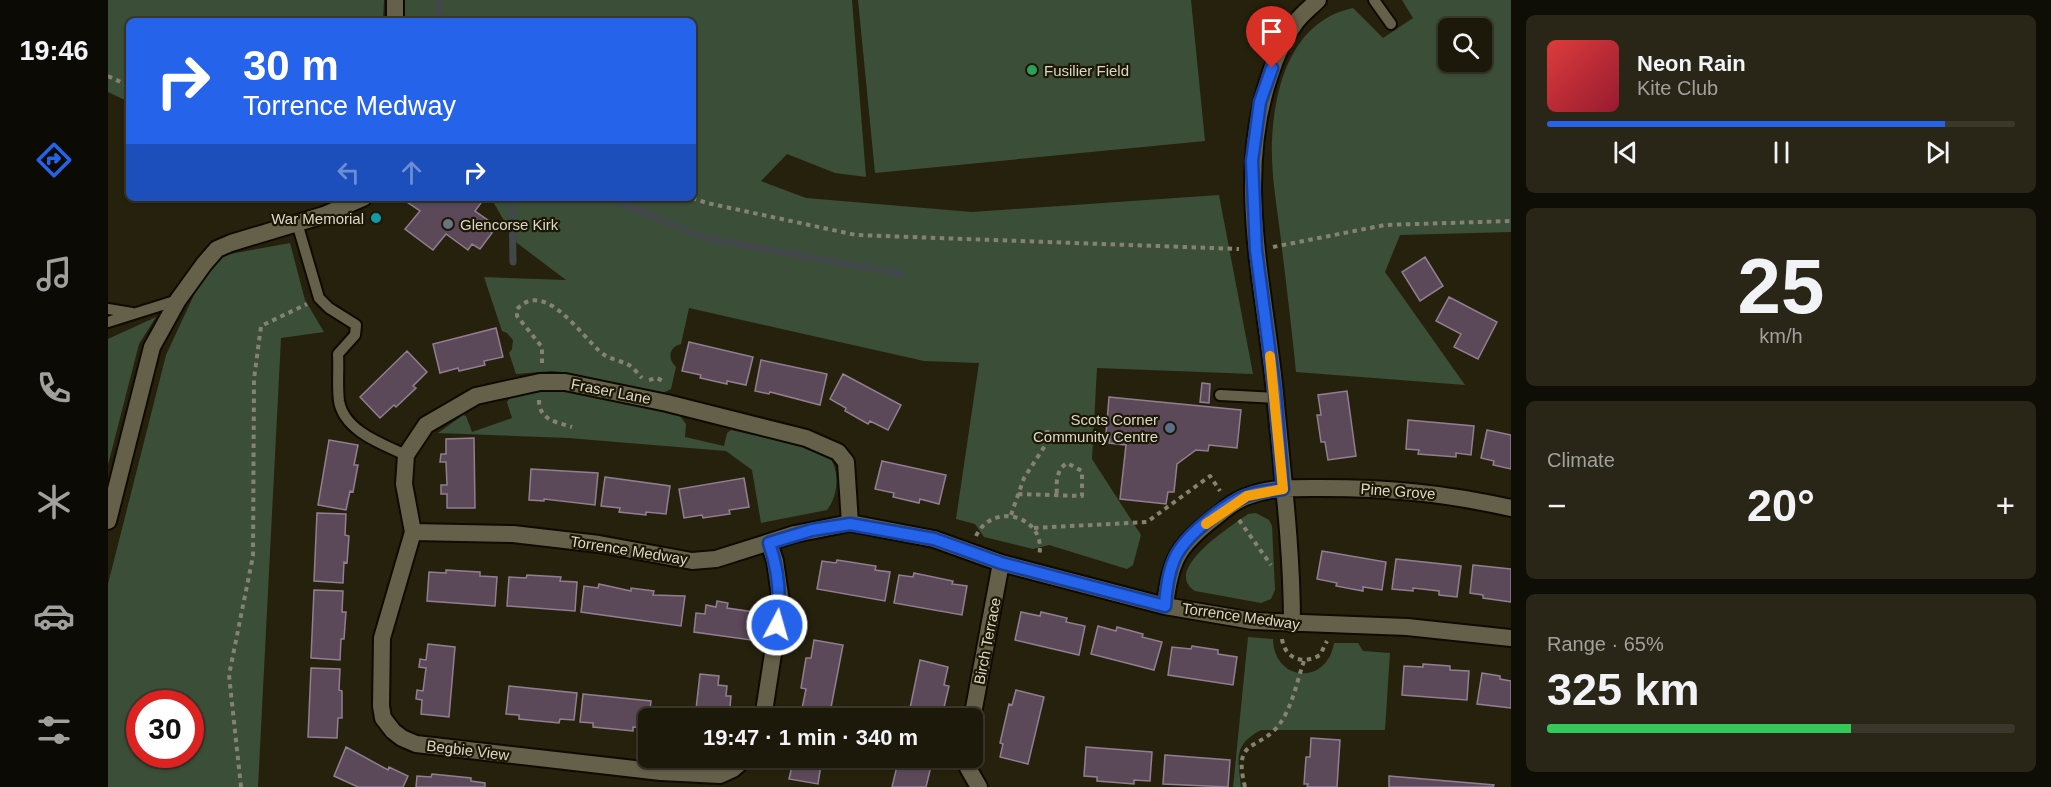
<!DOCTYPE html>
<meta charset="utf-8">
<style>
body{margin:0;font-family:Helvetica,sans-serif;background:#292618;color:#f1f3f6;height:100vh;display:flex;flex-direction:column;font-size:22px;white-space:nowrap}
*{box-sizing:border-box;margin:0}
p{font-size:20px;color:#a0a09c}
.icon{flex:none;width:33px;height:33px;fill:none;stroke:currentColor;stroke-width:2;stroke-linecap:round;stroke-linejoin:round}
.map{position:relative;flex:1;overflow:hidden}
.side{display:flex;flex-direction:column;gap:15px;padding:15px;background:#0f0e06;width:540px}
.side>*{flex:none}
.banner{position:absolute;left:18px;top:18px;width:570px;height:183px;border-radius:9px;box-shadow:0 2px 4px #0004,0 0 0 2px #3a382b;background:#2563eb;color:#fff;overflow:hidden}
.controls{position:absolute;left:1330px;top:18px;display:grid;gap:12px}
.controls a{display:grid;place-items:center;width:54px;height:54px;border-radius:9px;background:#1c190a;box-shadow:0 2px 4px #0004,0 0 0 2px #3a382b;font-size:30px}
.speed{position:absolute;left:18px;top:690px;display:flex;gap:12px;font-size:30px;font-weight:700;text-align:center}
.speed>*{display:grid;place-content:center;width:78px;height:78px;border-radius:50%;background:#1c190a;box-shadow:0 2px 4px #0004,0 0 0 2px #3a382b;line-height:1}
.speed .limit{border:9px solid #d22;background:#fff;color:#111}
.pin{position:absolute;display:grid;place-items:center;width:51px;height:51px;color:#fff;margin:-62px -26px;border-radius:50% 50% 50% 0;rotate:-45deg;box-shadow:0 0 6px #0007}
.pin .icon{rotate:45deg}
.me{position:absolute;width:66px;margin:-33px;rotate:6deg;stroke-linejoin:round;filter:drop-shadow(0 0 4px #0008)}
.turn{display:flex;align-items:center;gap:21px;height:126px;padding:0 18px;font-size:27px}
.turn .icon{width:78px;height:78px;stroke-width:2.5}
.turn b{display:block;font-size:42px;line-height:51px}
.lanes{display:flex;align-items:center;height:57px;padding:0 18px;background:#0003;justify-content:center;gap:30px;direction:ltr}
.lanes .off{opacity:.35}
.big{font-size:45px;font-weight:700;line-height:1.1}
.side .card{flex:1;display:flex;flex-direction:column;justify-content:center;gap:9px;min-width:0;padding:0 21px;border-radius:9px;background:#292618}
.side .dial{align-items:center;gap:0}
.dial b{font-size:78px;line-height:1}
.song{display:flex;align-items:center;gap:18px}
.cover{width:72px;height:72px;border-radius:9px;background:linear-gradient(135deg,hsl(0 70% 55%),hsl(350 70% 35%))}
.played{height:6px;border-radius:3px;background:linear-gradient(90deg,#2563eb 85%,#3a382b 85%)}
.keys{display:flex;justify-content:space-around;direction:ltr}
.heat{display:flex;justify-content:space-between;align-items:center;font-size:33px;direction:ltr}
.charge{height:9px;border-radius:4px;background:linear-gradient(90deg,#34c759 65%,#3a382b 0)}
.trip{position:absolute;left:530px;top:708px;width:345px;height:60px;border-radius:9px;background:#1c190a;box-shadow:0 2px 4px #0004,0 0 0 2px #3a382b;font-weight:700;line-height:60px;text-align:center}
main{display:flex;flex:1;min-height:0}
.tab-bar{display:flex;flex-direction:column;width:108px;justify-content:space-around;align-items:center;background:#0b0a04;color:#a0a09c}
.tab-bar .icon{width:42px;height:42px}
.tab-bar .on{color:#2563eb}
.tab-bar b{font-size:27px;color:#f1f3f6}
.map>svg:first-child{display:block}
.green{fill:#3b4e38;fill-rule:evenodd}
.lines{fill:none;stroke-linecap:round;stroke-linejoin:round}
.stream{stroke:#42484a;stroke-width:7}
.building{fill:#5b495a;stroke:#917e90;stroke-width:1.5}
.service-casing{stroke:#0f0a00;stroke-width:14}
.minor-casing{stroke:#0f0a00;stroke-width:20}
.path{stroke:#868271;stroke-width:4;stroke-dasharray:4.5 4.5;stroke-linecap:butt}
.service{stroke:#65604a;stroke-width:10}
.minor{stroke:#65604a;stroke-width:16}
.route-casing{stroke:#184099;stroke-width:15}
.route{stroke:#2563eb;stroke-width:10}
.slow{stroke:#f59e0b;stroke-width:10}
.leisure-dot{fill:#2e9e5b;stroke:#1c1804;stroke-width:2}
.culture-dot{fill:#0f9aa8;stroke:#1c1804;stroke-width:2}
.worship-dot{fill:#6b7280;stroke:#1c1804;stroke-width:2}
.service-dot{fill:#5c6f8a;stroke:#1c1804;stroke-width:2}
.labels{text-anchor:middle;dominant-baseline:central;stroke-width:4.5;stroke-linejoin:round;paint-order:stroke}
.poi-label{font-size:15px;fill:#dbd8cb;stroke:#1c1804;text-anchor:start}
.street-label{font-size:15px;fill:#dbd8cb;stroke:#1c1804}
</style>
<main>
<nav class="tab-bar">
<b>19:46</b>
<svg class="icon on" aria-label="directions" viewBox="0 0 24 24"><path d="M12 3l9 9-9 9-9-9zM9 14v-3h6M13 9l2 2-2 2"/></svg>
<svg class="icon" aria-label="music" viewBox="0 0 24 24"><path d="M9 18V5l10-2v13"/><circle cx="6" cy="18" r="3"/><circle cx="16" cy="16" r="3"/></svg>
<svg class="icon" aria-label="phone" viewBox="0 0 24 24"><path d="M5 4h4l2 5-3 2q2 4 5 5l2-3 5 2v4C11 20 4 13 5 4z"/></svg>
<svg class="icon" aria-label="climate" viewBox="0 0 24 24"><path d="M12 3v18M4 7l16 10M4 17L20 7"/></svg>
<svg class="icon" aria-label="car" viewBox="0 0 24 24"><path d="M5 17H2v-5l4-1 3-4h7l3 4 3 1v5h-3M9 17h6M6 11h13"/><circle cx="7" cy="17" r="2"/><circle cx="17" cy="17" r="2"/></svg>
<svg class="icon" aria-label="filters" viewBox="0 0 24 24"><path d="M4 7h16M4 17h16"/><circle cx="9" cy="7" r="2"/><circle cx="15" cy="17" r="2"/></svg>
</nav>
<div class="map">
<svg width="1403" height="787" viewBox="0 0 1403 787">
<rect width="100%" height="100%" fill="#26210d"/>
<path class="green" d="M0,0H276L275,21H21V102L0,92Z
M294,0H744L758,177L727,173L679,154L653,181L698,198L864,212L1111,195L1145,374L989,368L984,459L1033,535L1025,565L1019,569L941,545L925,549L876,537L867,524L848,519L871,363L816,361L581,308L573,344C561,347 559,359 568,367L563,389L553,394L462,373L444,371L408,374L401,353L404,349L405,340L399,333L394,331L376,277L458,280L409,243L383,198H585V21H295Z
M750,0H1083L1097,141L767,173Z
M1294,0H1403V232L1292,235L1277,272L1357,385L1188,372C1184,331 1179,290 1174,249C1171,220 1165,189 1164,159C1163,99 1178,22 1245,8L1275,38L1305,18ZM1341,28H1374V62H1341Z
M182,243L197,300L216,332L173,338L150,787H0V584L58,355L92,282L111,256ZM32,704H82V754H32Z
M48,317L31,344L0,465V339Z
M461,389L569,412L578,424L577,437L616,446L619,433L623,430L717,451C732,466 732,493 719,510L653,523L644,470L618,451L460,438L330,433L355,415L358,416L364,432L404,418L399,402C410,384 442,389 461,389Z
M1148,513L1161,520L1164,526L1167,590L1163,599L1153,603L1087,591C1053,570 1125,525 1140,514Z
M1140,637L1165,639C1166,682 1219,686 1226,643H1250L1255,651L1282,653L1277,730H1153C1125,745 1130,758 1133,787H1125Z"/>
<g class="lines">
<path class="stream" d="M330,21L332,0
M404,198L405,262
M501,198L597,238L794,274"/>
</g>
<path class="building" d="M302,198H366L373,203L367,211L381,221L376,227L384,233L372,249L364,244L360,250L338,234L325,250L297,229L312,211L299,202Z
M1317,257L1335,286L1312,301L1294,272Z
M1341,297L1389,322L1370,359L1346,347L1353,334L1328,321Z
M388,328L395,357L376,361L377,365L351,371L350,368L332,373L325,344Z
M581,342L645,357L638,385L619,381V384L592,378L593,375L574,371Z
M299,351L319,372L305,386L308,388L288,407L286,405L272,418L252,397Z
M653,360L719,374L712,405L662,392L661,394L647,391Z
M735,374L793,405L780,430L762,421L760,424L737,411L738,408L722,399Z
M1094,383L1102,384L1101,403L1092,402Z
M1239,391L1248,456L1220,460L1217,442H1213L1209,415H1213L1210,395Z
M1001,397L1133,410L1129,448L1101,445L1100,451L1088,450L1069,464L1066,492H1060L1058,504L1012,499L1018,445L1001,443L1002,435L998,434Z
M1300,420L1366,426L1363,455L1348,453V457L1310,454L1311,450L1298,449Z
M1379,430L1403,435V469L1385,465L1386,461L1373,458Z
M366,438L367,508H339V494H333V485H339L338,462H332L333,454H338V439Z
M221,440L250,445L246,465H250L245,492L242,491L238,510L210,505Z
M774,461L838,475L831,504L812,499L811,503L785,497L786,493L767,489Z
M423,469L490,473L487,505L436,499V501L421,500Z
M497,477L562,486L558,514L538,512V515L511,512L512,508L493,506Z
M636,478L641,507L621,510L622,514L595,518L594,515L576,518L571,489Z
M209,513L238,514L237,535L241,536L239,563L236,562L235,583L206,581Z
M1214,551L1278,562L1274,590L1255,587V591L1228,586L1229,583L1209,579Z
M1288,559L1353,566L1349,597L1331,595V591L1305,588V591L1284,589Z
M729,560L768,566L767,570L782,572L777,601L709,589L714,561L728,563Z
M1365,565L1403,569V602L1375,598V595L1362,593Z
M338,570L372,572V576L389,577L387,606L319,601L321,572L338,573Z
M806,573L845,581L844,584L859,586L854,615L786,603L791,575L805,577Z
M419,575L453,577L452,581L469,582L467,611L399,606L401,577L418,578Z
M491,584L523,591V588L546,591L545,595L577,596L573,626L473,612L476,586L490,588Z
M206,590L235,591L234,612H238L236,639H233L232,660L203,658Z
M609,601L620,603L619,608L646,612L643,640L586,632L588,613L597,614L598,605L608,607Z
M913,612L932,616L933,612L959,618L958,622L977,626L971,655L907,640Z
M990,626L1008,631L1009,627L1035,634L1034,637L1054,642L1046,670L983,654Z
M706,640L735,645L721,718H692L698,689L693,688L698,658H703Z
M320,644L347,647L341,717L313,714L314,700L308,699L309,690L315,691L318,668L311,667L312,659L318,660Z
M1084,646L1110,650V654L1129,657L1125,685L1060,675L1064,647L1083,649Z
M812,660L840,667L836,685L841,686L834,716L830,715L829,718H800Z
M1315,664L1342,666V670L1361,671L1359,700L1294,695L1296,666L1315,667Z
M203,668L232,669L231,690L234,691V718H230L229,738L200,737Z
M1374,673L1392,676V679L1403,681V708L1369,704Z
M592,674L611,676L610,685L619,686L618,696H623L622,707H617L615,718H587Z
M401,686L469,693L466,720L452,719L451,723L411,719V715L398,714Z
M908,690L936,697L920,764L892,757L895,744L892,743L901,704L904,705Z
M475,694L543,701L540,728L525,727V731L485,727V723L472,722Z
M1203,738L1232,740L1229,787H1199L1200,784H1196L1198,757H1202Z
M238,747L280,770L281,767L300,776L295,787H250L226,776Z
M978,747L1044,752L1042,781L1026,780V784L989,781V777L976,776Z
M1057,755L1122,760L1120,787L1055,784Z
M681,758H714L710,784L681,779L685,762L680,761Z
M791,758H825L818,787H784Z
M324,774L363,778V781L377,783V787H308L309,776L323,777Z
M1281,776L1386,785L1385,787H1281Z"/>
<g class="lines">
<g class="service-casing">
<path id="service" d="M1266,0L1283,24
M189,223L211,298L221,308L248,325L247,335L230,354C231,369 229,386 231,401C236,431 274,444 298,455
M0,309L24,313
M0,322L70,300
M1112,395L1167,398"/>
</g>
<g class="minor-casing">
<path id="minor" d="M287,0V21
M0,521L44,347L70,300L96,264L109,249L123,243L216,215L255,198
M305,532L405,534L491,544L584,561L608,559L687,534L742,523L826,539L893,563L1057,606L1145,621L1299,627L1403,638
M1057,606C1062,560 1070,546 1106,518C1116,510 1127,500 1140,496C1163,487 1189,488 1213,488C1281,488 1336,493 1403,508
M1184,624C1184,547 1174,470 1167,394C1157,288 1126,179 1162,75C1168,56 1176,38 1188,22C1194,14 1203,7 1210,0
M655,718L673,602L667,561L661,543
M864,719L893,563
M638,758L625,769L612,775L553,772L308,744L294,738L285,731L275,718L273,706L274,638L305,532L296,484L298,455L318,425L368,396L432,382H457L559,403L698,438L730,452L738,462L742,523
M858,758L860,768L871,787"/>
</g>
<path class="path" d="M0,76L21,86
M584,198L599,203L748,235L1131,249
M1165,247L1277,225L1403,221
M434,363V347L409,316V309C438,278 475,339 495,354C502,359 513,361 521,365C526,368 530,374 534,378
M541,380L549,378L557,382
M431,400C431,420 448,422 464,427
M910,494L974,496V471L959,463C948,470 948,483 949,495
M903,515L916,478L940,441L939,426
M1131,520L1163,565
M926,528L1039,522L1102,476L1112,491
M868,536C885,500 940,517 931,556
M1174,639C1177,659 1195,665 1212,655L1219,641
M133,787L121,675L145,556L146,379L153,326L199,304
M1137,787C1124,735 1152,753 1173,722C1185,704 1189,681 1196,661"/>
<use href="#service" class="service"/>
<use href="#minor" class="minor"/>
</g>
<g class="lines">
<g class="route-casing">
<path id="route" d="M669,625C673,596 671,571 661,543L704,530L742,524L826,539L893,563L1057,606C1058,591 1060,574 1066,560C1075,537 1116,505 1138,496C1150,491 1163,491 1175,489L1167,393L1148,250L1144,161L1152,102L1164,68"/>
</g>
<use href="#route" class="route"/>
<path class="slow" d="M1098,524L1139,496L1175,489L1162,356"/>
</g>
<circle class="leisure-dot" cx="924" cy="70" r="6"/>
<circle class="culture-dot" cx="268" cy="218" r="6"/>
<circle class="worship-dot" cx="340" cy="224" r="6"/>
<circle class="service-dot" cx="1062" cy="428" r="6"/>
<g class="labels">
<g class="poi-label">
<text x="936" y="70">Fusilier Field</text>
<text x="256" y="218" text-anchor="end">War Memorial</text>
<text x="352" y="224">Glencorse Kirk</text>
<text x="1050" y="419" text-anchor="end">Scots Corner<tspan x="1050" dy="17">Community Centre</tspan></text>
</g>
<g class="street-label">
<text transform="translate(503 391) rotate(11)">Fraser Lane</text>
<text transform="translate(1290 491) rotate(4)">Pine Grove</text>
<text transform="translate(521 550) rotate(9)">Torrence Medway</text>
<text transform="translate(1133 616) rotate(8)">Torrence Medway</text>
<text transform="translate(879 641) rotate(-79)">Birch Terrace</text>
<text transform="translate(360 750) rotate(7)">Begbie View</text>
</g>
</g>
</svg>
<div class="controls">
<a><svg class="icon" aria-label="search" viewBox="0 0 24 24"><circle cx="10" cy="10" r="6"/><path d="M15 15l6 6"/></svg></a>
</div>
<div class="speed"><div class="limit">30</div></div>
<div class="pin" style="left:1164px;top:68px;background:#d93025"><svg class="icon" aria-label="arrive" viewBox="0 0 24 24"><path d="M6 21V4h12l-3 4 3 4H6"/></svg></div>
<svg class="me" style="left:669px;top:625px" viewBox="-20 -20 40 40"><circle r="17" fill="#2563eb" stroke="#fff" stroke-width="3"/><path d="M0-11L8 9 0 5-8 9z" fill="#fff"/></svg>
<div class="trip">19:47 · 1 min · 340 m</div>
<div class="banner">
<div class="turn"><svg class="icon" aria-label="right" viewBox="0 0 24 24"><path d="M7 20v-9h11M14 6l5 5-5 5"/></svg><div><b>30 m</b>Torrence Medway</div></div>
<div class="lanes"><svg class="icon off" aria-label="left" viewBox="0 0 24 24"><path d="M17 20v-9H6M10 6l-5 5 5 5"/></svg><svg class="icon off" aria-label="ahead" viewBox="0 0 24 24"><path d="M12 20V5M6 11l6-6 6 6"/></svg><svg class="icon" aria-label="right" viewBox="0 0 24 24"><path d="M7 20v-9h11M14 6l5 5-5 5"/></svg></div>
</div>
</div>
<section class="side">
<div class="card">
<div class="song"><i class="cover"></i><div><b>Neon Rain</b><p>Kite Club</p></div></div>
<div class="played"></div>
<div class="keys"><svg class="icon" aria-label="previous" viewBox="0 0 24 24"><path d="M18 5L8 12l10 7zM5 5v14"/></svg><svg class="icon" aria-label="pause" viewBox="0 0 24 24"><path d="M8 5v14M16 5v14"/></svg><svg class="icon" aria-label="next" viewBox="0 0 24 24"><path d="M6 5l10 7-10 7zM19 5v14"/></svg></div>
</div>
<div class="card dial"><b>25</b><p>km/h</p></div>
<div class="card"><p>Climate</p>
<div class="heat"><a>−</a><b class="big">20°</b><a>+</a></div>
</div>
<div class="card"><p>Range · 65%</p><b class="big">325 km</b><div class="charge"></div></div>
</section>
</main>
